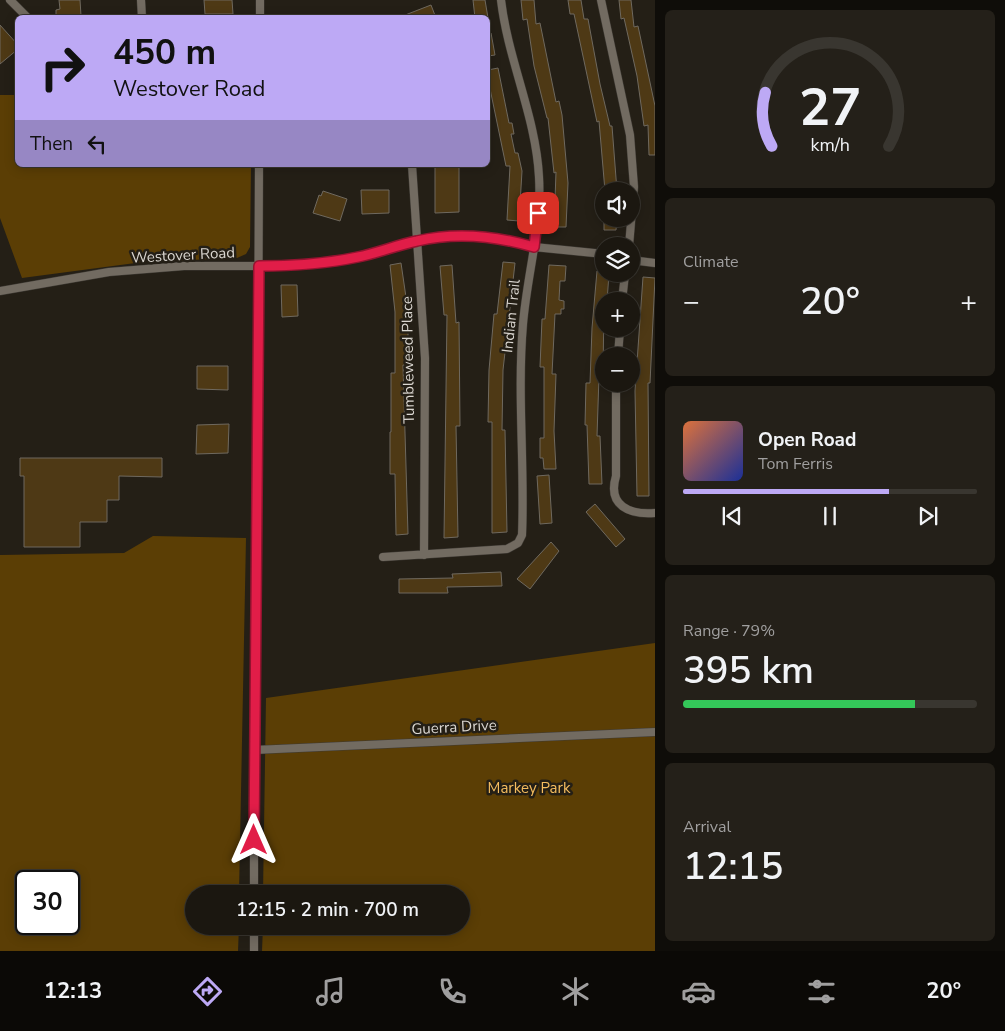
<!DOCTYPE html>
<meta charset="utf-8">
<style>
body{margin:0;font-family:"Nunito Sans",sans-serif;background:#242019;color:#f1f3f6;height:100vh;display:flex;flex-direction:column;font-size:19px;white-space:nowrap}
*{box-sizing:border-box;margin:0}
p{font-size:16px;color:#a09f9f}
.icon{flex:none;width:28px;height:28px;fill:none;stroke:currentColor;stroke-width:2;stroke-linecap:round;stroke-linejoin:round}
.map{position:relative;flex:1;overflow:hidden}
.drawer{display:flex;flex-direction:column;gap:10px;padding:10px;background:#0f0d09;width:350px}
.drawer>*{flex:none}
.guide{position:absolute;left:15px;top:15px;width:475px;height:152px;border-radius:8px;box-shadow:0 2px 12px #0003,0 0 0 1px #393630;background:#bda9f5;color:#111;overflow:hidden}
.buttons{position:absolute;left:595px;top:182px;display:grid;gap:10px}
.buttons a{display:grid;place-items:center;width:45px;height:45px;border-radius:50%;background:#1b1710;box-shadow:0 2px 12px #0003,0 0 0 1px #393630;font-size:25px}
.speed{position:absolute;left:15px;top:870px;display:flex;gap:10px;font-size:25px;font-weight:700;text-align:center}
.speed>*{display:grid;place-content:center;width:65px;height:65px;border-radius:50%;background:#1b1710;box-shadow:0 2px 12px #0003,0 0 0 1px #393630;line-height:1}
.speed .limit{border:2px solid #111;border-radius:8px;background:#fff;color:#111}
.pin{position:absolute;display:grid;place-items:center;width:42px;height:42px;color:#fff;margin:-21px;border-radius:10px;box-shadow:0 2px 8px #0006}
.me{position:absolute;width:55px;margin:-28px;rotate:0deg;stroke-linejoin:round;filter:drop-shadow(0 0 4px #0008)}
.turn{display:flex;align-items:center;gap:18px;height:105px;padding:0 15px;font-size:22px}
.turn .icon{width:65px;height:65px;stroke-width:2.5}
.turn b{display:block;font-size:35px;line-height:42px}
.then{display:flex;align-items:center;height:48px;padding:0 15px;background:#0003;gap:10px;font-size:19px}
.big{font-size:38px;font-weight:600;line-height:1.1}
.drawer .widget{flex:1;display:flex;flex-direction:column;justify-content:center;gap:8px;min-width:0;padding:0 18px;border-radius:8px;background:#242019}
.drawer .dial{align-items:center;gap:0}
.dial svg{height:130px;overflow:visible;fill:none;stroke:#393630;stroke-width:7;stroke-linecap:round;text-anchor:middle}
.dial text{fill:#f1f3f6;stroke:none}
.song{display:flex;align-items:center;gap:15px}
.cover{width:60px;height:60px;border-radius:8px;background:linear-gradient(135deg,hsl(20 70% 55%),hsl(230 70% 35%))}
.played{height:5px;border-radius:2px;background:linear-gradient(90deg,#bda9f5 70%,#393630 70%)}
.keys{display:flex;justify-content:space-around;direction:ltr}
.heat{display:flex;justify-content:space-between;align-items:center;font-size:28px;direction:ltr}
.charge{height:8px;border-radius:4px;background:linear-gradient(90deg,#34c759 79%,#393630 0)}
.trip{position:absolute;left:185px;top:885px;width:285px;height:50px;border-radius:25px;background:#1b1710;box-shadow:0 2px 12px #0003,0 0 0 1px #393630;font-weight:600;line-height:50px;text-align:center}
.dock{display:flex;height:80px;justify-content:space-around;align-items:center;background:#0b0906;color:#a09f9f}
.dock .icon{width:35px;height:35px}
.dock .selected{color:#bda9f5}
.dock b{font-size:22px;color:#f1f3f6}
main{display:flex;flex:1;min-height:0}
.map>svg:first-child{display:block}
.green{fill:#5b3e05;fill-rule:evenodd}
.building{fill:#4e3915;stroke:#6f695f}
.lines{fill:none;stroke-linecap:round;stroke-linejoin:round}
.street-casing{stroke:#3e3a34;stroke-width:9}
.street{stroke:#726b61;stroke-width:8}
.route-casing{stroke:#92132f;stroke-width:12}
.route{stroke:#e11d48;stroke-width:9}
.labels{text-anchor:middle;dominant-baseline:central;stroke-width:5;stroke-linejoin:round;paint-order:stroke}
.street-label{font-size:15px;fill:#dbd7d1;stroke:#241f16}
.park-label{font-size:15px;fill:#f5bd5f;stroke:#241f16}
</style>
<main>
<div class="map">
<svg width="655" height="951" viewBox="0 0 655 951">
<rect width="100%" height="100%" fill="#241f16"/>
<path class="green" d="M0,95H17L18,165H251L250,247L246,254L237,258L143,262L22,278L0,218Z
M153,536L246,538L239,894H194V926H239L238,951H0V555L124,553ZM69,881V924H26V881Z
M655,643V951H262L263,926H461V894H263L266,698Z"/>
<path class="building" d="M59,0H80L81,16H56V10L60,9Z
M204,0H232L233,14H205Z
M473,0H485L488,18H475Z
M521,0H534L536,24L540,23L556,102L559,101L562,115L568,183L566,227H554L556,172L554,173L548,118H547L534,66L527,19L523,20Z
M568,0H581L584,19H588L600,84L610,126H612L617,191H605L599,121L597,122L574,14H570Z
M619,0H631L634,27L638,26L655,106V155H649L648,125L644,126L637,76L624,18L621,19Z
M431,5L436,18H400V17Z
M0,25L18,45V49L0,64Z
M488,33H491L495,55L488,56Z
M498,68L509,123H512L514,134H511L515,153H518L522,171L519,221L507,220L510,166H506L488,79V70Z
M459,165V212L435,213V166Z
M361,190H389V213L362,214Z
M323,191L347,199L340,221L313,213L319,195L321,196Z
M604,219H617L616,230H604Z
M503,262L515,263L503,370L502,430H505L507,532L492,533V422H488L489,370L494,314H497Z
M401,263L408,311V365H403L408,534L396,535L395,474H390V432H391V373H395V312L390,265Z
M452,265L456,323L459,322L460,426H456L458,537L444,538L447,315H444L440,266Z
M549,265L566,266L565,281H560L559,300L564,301V309H561V314H555L552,374H556L554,431L556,469H544L543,458H540V438H544V367H540L542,319H545Z
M597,271L609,274L607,301H604L603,376H599L597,436H600L602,484H589L587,425H585L586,383H590L592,328Z
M643,277L655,278L650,383H648L649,496H637L635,391Z
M281,285H297L298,316L282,317Z
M197,366H228V390L197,389Z
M229,424L228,453L196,454L197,425Z
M20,458H162V477L119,476V500H107V522H80V547H24V476H20Z
M549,475L552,523L540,524L537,476Z
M595,504L625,539L616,547L586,512Z
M551,542L559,551L530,589L517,579Z
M501,572L502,586L447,587L448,593H399V579L453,578L452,574Z"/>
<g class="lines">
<g class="street-casing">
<path id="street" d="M10,0L28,18
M141,0L142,18
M601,0L630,135L634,187L629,246
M260,18V0
M412,165L425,358L424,555
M631,260L655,263
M0,291L109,272L184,266H279L330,262L387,250L415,241L449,237H490L534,247L604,254
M622,301L625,274
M618,356L620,329
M616,384V476C607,506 630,515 655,513
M383,557L507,549L518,543L522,535C525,466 517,394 523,324C527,275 542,226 539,177C536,117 508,60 501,0
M254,750L655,732
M254,894V735L257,584L259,165
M254,951V926"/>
</g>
<use href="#street" class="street"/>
</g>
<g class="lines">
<g class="route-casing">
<path id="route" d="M254,840L259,266C292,266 325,264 358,257C378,253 397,245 417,241C456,232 496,236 534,247L538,213"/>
</g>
<use href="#route" class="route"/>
</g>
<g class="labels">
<g class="street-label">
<text transform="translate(183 255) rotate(-3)">Westover Road</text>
<text transform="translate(511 316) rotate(-84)">Indian Trail</text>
<text transform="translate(408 360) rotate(-91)">Tumbleweed Place</text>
<text transform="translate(454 727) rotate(-3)">Guerra Drive</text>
</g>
<g class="park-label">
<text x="529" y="788">Markey Park</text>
</g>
</g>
</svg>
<div class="buttons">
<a><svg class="icon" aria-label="sound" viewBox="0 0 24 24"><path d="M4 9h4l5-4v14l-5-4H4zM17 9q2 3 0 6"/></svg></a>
<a><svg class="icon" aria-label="layers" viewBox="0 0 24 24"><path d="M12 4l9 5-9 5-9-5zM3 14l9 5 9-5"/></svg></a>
<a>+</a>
<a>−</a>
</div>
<div class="speed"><div class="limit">30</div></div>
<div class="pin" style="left:538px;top:213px;background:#d93025"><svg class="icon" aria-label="arrive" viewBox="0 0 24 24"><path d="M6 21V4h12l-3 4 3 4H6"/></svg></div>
<svg class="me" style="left:254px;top:840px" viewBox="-20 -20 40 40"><path d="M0-17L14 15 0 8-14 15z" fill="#e11d48" stroke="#fff" stroke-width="4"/></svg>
<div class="trip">12:15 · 2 min · 700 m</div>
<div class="guide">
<div class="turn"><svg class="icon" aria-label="right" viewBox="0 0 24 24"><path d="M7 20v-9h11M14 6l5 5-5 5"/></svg><div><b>450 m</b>Westover Road</div></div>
<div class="then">Then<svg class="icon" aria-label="left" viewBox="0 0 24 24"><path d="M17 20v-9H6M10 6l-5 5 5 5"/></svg></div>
</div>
</div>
<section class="drawer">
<div class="widget dial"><svg viewBox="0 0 100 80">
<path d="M14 69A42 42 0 1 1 86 69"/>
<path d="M14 69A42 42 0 0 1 10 36" stroke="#bda9f5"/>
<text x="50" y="56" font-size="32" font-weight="700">27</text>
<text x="50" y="72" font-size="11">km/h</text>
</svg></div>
<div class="widget"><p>Climate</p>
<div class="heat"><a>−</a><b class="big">20°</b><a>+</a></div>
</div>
<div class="widget">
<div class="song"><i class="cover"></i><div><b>Open Road</b><p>Tom Ferris</p></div></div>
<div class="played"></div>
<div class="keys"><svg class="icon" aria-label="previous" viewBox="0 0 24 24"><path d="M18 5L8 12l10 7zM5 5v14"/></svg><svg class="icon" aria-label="pause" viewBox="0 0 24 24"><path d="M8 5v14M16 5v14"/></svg><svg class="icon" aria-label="next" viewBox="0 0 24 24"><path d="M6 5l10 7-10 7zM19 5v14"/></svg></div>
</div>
<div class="widget"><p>Range · 79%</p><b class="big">395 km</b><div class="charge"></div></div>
<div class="widget"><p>Arrival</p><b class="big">12:15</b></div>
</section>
</main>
<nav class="dock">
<b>12:13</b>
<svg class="icon selected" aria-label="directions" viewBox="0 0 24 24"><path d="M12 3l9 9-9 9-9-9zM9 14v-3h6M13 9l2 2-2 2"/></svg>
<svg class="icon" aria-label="music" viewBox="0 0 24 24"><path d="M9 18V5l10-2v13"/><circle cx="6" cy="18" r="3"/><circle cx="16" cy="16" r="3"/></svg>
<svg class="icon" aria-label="phone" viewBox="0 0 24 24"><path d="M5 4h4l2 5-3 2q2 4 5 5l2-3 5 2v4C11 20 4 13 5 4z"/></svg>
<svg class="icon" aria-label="climate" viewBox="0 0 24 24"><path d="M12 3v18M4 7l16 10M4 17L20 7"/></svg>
<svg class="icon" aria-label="car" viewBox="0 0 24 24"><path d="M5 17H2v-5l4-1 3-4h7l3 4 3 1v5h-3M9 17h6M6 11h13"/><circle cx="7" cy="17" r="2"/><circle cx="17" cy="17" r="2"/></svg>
<svg class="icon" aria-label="filters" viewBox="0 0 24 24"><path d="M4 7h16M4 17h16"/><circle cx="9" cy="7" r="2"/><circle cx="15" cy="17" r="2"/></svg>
<b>20°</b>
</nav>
